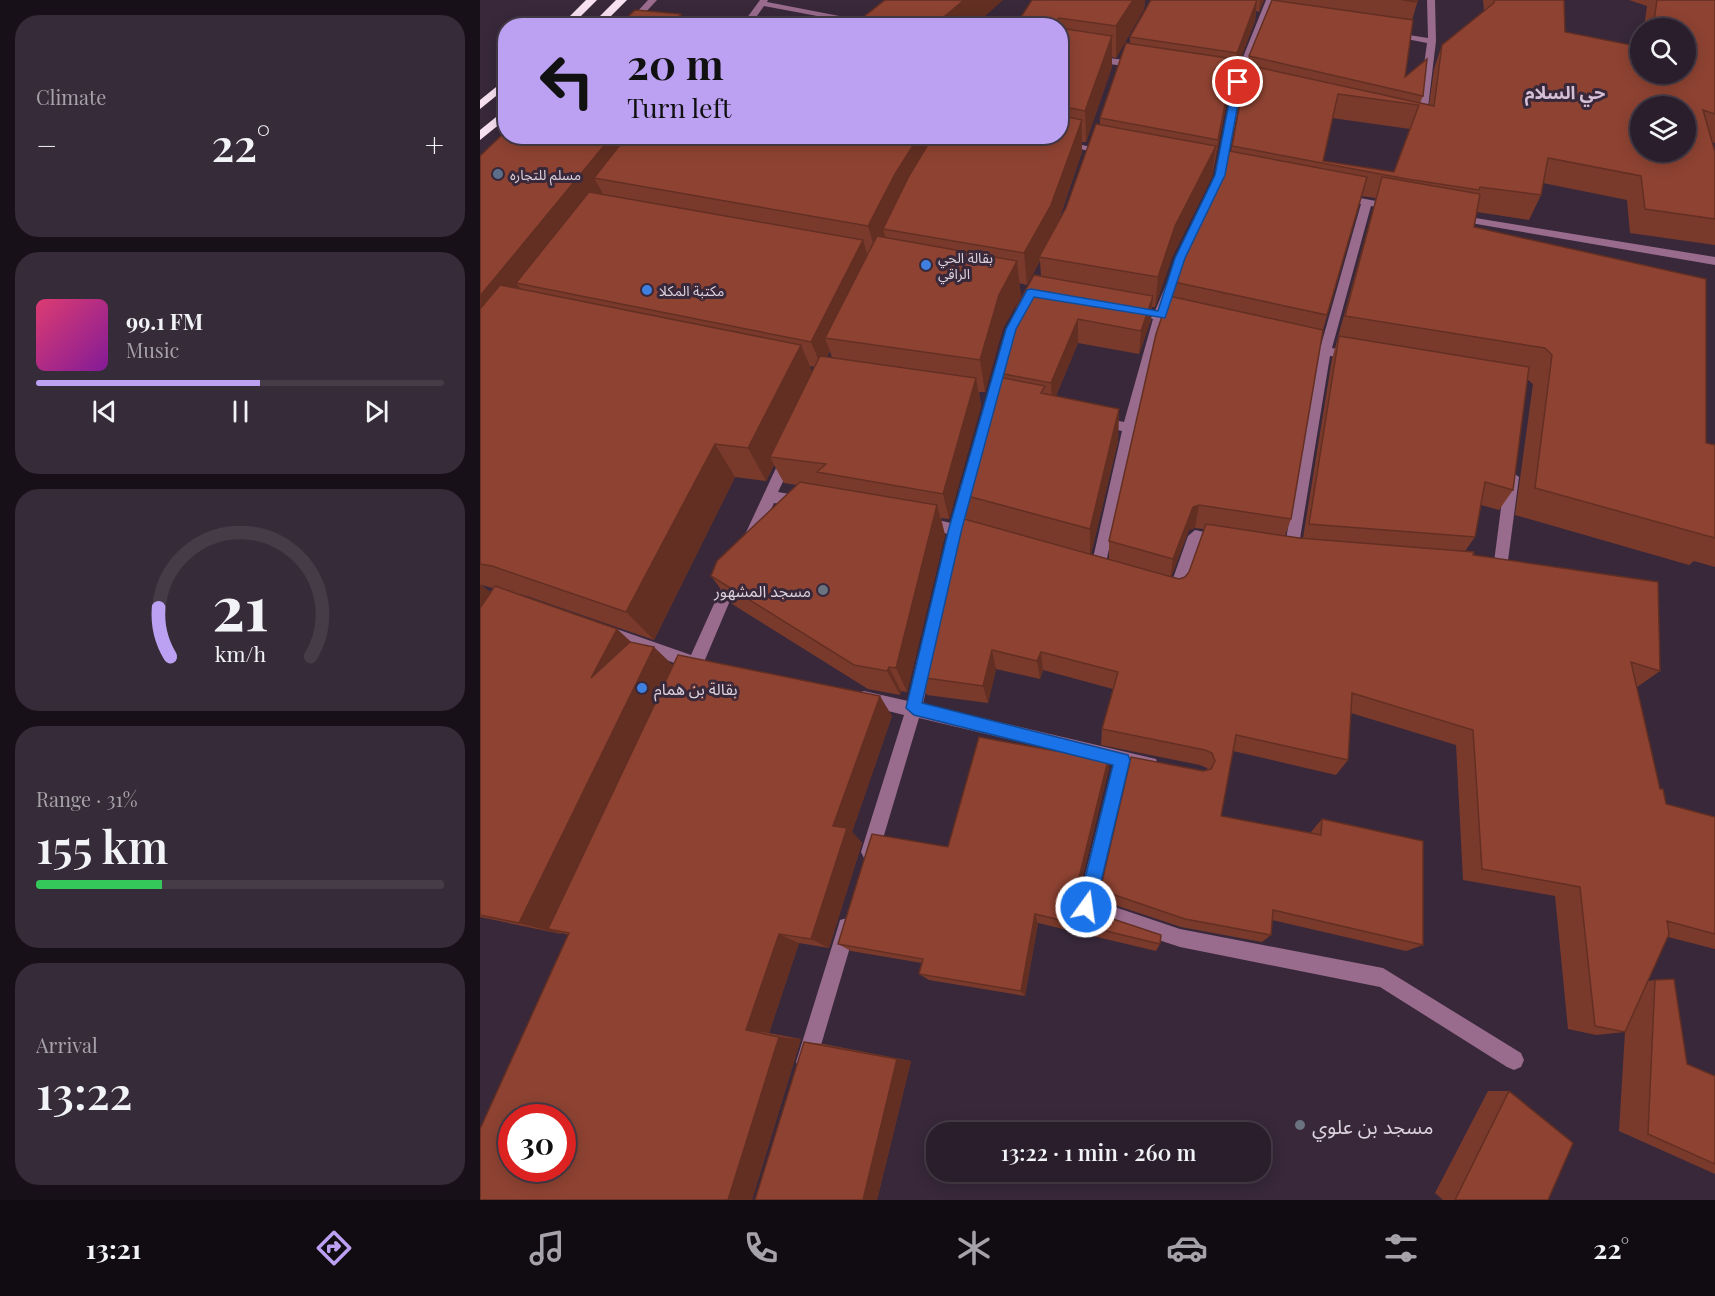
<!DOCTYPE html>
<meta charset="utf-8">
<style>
body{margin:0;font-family:"Playfair Display","Noto Sans Arabic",serif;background:#362b38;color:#f1f3f6;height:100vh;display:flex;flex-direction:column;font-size:22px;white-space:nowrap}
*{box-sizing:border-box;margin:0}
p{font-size:20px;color:#a5a2a9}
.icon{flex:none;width:33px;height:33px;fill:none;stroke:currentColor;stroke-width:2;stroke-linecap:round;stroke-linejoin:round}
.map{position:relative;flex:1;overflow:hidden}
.sheet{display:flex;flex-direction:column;gap:15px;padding:15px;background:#171018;width:480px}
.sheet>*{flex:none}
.hud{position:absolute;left:18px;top:18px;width:570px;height:126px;border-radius:24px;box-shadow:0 3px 15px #0003,0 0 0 2px #463c48;background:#bca0f2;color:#111;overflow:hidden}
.controls{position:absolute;left:1150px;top:18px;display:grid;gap:12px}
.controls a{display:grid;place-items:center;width:66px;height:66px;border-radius:50%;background:#2a1e2c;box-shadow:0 3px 15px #0003,0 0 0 2px #463c48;font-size:30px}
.speed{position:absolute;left:18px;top:1104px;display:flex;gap:12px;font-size:30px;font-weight:700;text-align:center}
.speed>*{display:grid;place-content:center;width:78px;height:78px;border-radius:50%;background:#2a1e2c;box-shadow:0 3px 15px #0003,0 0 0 2px #463c48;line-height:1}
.speed .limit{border:9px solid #d22;background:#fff;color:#111}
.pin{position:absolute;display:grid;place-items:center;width:51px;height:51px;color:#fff;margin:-26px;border:3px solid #fff;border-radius:50%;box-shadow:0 2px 6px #0007}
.me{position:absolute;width:66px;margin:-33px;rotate:14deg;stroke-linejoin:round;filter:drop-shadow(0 0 4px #0008)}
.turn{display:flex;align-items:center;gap:21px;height:126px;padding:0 30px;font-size:27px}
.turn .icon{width:78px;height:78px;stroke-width:2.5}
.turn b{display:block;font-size:42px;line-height:51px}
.big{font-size:45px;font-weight:600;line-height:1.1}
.sheet .tile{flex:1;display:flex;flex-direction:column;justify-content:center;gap:9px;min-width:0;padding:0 21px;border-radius:24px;background:#362b38}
.sheet .dial{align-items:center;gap:0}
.dial svg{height:156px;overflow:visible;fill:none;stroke:#463c48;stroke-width:7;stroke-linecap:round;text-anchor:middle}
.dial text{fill:#f1f3f6;stroke:none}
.song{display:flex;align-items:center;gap:18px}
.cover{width:72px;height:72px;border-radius:9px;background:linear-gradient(135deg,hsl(340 70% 55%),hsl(290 70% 35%))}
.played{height:6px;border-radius:3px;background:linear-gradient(90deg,#bca0f2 55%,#463c48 55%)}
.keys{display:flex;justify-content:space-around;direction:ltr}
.heat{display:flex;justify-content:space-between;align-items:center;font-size:33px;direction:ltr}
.charge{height:9px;border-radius:4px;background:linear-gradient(90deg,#34c759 31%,#463c48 0)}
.trip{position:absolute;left:446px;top:1122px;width:345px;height:60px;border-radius:24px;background:#2a1e2c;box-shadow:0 3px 15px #0003,0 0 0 2px #463c48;font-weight:600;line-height:60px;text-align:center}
.tabs{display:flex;height:96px;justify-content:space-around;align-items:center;background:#110c12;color:#a5a2a9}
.tabs .icon{width:42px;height:42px}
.tabs .current{color:#bca0f2}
.tabs b{font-size:27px;color:#f1f3f6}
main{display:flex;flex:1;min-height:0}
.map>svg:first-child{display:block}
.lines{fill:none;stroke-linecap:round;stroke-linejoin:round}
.minor{fill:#996b8d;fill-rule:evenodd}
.highway{fill:#f8e1f1;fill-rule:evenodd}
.wall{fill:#7a3a2b;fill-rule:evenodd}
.shaded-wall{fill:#632f23}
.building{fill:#8e4332;stroke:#632f23;stroke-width:1.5;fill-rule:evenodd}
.route{fill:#1a73e8;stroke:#114b97;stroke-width:1.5}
.service-dot{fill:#5c6f8a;stroke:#38283a;stroke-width:2}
.shop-dot{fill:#3f7fe0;stroke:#38283a;stroke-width:2}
.worship-dot{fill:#6b7280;stroke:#38283a;stroke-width:2}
.labels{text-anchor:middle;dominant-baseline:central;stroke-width:6;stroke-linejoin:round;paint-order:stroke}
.far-poi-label{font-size:14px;fill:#dcd2de;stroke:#38283a;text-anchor:start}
.poi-label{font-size:16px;fill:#dcd2de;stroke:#38283a;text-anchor:end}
.far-district-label{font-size:18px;font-weight:bold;fill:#d4bfd7;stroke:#38283a}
.near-poi-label{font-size:20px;fill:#dcd2de;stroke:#38283a;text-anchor:start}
</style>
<main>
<section class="sheet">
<div class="tile"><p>Climate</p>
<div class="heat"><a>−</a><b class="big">22°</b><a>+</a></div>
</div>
<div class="tile">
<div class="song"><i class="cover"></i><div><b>99.1 FM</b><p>Music</p></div></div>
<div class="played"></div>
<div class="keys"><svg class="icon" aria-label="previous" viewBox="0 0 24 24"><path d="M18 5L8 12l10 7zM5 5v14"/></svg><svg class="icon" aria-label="pause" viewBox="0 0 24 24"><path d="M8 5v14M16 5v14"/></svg><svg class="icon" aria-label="next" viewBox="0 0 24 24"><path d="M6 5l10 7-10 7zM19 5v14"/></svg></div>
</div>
<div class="tile dial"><svg viewBox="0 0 100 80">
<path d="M14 69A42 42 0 1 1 86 69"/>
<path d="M14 69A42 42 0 0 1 8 44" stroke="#bca0f2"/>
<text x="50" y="56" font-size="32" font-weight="700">21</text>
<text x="50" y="72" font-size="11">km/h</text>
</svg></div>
<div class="tile"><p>Range · 31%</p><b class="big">155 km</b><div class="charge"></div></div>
<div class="tile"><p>Arrival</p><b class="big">13:22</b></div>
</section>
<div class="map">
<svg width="1235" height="1200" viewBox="0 0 1235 1200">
<rect width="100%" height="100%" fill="#38283a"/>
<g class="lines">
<path class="minor" d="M168,0H177L153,26H144Z
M280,0H288L287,2L411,26H390L284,6L270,26H261Z
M786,0H794L763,82L745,175L740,186H732L731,184L735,175L753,82Z
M947,0H955L956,41L946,124L941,127L936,124L947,43L906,35L910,32L948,38Z
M580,51L658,62L662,65L658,68L580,57Z
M542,136H564L632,152L627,155Z
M859,194L912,204L917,207L912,210L891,206L852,348L878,353L880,356L874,360L850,356L818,551L816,555H806L804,551L838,354L817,349L815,346L821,342L841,345L881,204L855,199L854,197Z
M977,215L1235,257V265L973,220V216Z
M714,227L719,230L686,313L705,317L707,320L701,324L684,321L663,396L625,567L623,571H613L611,567L642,431L615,425L614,422L620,417L644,422L673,319L650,314L648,311L654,307L675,311L709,230Z
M308,452L315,457L298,492L321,496L328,502L321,508L294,503L274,545H264L262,541L303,453Z
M1032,472L1039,477L1027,568L1025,572H1005L1003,568L1005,564L1014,562L1025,477Z
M488,479L495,484L484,526L497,529L499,533L497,537L492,539L481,536L474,542L469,540L468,534L440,527L438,523L445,517L471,523L481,484Z
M715,530L744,536L746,540L744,544L739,546L720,543L701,595L696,597L686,594L684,590L686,586L691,584L708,536Z
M253,571L258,573L260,577L216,681L210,683L204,681L202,676L206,667L126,639L123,634L126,629L131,627L211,655L248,573Z
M445,652L451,654L453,659L443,704L676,759L678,765L676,771L670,773L648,768L617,901L700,929L903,968L1041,1053L1044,1060L1041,1067L1034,1070L1027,1067L900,987L700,947L599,914L597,907L633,764L439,718L399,852L396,858L390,861L384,858L381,852L424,715L384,705L378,703L376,698L378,693L384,691L428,701L437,659L439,654Z
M367,918L374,920L376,927L336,1062L333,1069L326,1072L319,1069L316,1062L358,927L360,920Z"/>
<path class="highway" d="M106,0H117L91,26H80Z
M136,0H147L121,26H110Z
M26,79V88L0,109V100Z
M26,109V119L0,140V130Z"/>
</g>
<path class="wall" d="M552,0H784L779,12L776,11L775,21L754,76H752L732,177L692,257L675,307H672L671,320L659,354L598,343L576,396L639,409L638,441L611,554L629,559V541L692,297L694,282L751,151L769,56L793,0H938L932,20L925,77L943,96L940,103L949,105L954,69L962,45L1004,11L1003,0H1084L1085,32L1161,74L1206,28H1164L1167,6L1149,0H1235V143L1232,142L1235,152V245L1150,233L1147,200L1063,183L1061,195L1049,220L997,212L994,227L1226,443L1235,445V567L1214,561L1209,565L1035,515L1053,384L1047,379L1033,490L1019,510L1001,505L995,537L985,551L1180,671L1157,687L1180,789L1186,804L1235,817V949L1188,937L1168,981L1175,980L1207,1064L1235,1076V1174L1139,1131L1145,1032L1116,1035L1088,1029L1075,896L983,880L976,745L871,713L868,760L856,775L753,751L741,816L831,834V832L842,819L943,945L926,951L792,920L791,935L782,942L701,927L620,900V890L723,771L728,770L727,768L720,765L621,745L622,729L633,689L563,670L560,679L516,669L508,703L447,695L439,677L486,519L480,494L519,377V373L561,276L560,261L547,285L539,283L541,296L523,328L505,392H499L501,406L469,519L461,518L465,535L427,692L421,691L420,695L388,689L252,604L231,576L317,485L304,483L294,465L286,481L255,477L174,640L47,596L34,593L137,629L151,642L193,665L412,716L372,832L382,843L349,948L319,943L289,1033L321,1039L272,1200L89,935L81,933V934L0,917V156L580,136V26H535ZM665,0H671L650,37V43L620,118V124L586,208L578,223L602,152V142H606L632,67V57L636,58L664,9ZM852,118L930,129L914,172L843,161ZM881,196L896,198L852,359L823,538L805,536L811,519L843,330ZM350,351L352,358L347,357ZM330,366L335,367L332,372ZM715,528L724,529L709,572L705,577L699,579L691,577L709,530ZM1,585L13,588L10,592Z
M629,768L596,904L597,907L680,944L676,951L558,923L545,996L449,980L439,974L442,963L371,951L358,944L468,847Z
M324,1042L344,1044L431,1061L397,1200Z
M1008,1091H1029L1068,1200H963L955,1193Z"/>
<path class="shaded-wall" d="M484,0H523L494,26H453Z
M653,0H665L664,9L636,58V26Z
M777,0L775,21L754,76L757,53Z
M780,0H784L779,12Z
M201,14L206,26H190Z
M632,36V67L606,142L605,111Z
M754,59L750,86L734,167L738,140Z
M602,120V152L573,237L559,257L560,261L547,285L544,253Z
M132,136H173L114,178L125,197L36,283L47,298L0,327V296Z
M439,136H464L403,229L406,239L397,257L388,226L415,174Z
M736,146L732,177L692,257L675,307L678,277L695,226Z
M383,240L391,268L345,338L350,351L342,368L331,342Z
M537,261L541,296L523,328L505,392L500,360L519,295Z
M673,296L671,320L659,354L661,331Z
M598,319V343L572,405L571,383Z
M321,345L336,381L290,457L294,465L286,481L268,448Z
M496,378L501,406L469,519L463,494Z
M639,409L638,441L610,558V529Z
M235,444L255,477L174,640L146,612Z
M457,505L465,535L427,692L416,668Z
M719,505L715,528L709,530L690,580L693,559L713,507Z
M0,584L31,609L0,657Z
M137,629L166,656L111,678Z
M174,647L201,673L68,929L81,933V934L39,923Z
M512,650L516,669L508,703L503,686Z
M561,652L563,670L560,679L557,661Z
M409,667L421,691L420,695L407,671Z
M400,696L412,716L372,832L382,843L349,948L331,939L353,826Z
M630,752L629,768L595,908L594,898Z
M555,914L558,923L545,996L541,991Z
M299,934L319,943L289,1033L266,1030Z
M299,1037L321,1039L272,1200H248Z
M417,1059L431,1061L397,1200H383Z"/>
<path class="building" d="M405,0H484L453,26H372Z
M552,0H653L636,26L579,18L577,20L578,26H535Z
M671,0H777L757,53L650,37Z
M792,0L933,20L925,77L947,59L943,96L769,56Z
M922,0H938L937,2Z
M1014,0H1084L1085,32L1161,47V74H1206V28H1173L1177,0H1235V114L1223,110L1235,152V219L1165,209L1161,176L1068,158L1061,195L1000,187L999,190L927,179L752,146L767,65L954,106L962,45L1014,3ZM858,94L939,105L914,172L843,161ZM1161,106H1206V152H1161Z
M155,10L201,14L190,26H139Z
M580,28L632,36L605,111L580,106Z
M646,43L754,59L738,140L620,118Z
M580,115L602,120L571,205L544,253L403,229L429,176L453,136H580Z
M616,124L736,146L695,226L678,277L559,257L586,208Z
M26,131V136H132L0,296V156Z
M147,136H439L415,174L388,226L114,178Z
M749,151L887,177L847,315L694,282L711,230Z
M902,177L1000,194L994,227L1226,279V443L1235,445V538L1055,488L1072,355L1065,348L865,316Z
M109,192L383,240L331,342L36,283Z
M397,236L537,261L519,295L500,360L345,338Z
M554,275L673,296L661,331L598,319L571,383L519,373L537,306Z
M20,285L321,345L268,448L235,444L146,612L12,566L0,564V309Z
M689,296L843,330L811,519L719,505L713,507L693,559L629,541L676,334Z
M859,336L1049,367L1033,490L1005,482L995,537L829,524Z
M340,356L496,378L463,494L337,472L346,464L290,457Z
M513,376L565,386L561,393L639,409L610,529L480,494Z
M320,482L457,505L416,668L409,667L407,671L374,665L231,576L237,561Z
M477,517L699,579L705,577L709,572L726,524L819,538L994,552L993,555L1178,582L1180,671L1151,662L1180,789H1183L1186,804L1235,817V934L1187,921L1189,934L1145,1032L1115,1026L1100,887L1002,869L993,730L872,693L868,760L756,735L741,816L841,835L842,819L943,841V945L793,910L791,935L705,919L620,890L651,757L723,771L731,769L735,761L732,753L725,750L622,729L638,672L561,652L557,661L512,650L503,686L439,677Z
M15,586L137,629L111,678L150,642L174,647L39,923L0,915V608Z
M198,655L400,696L353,826L367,828L331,939L299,934L266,1030L299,1037L248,1200H0V1129L89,933L68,929ZM32,1118H82V1168H32Z
M499,737L613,758L616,749L630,752L594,898L597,907L681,935L680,944L555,914L541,991L439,974L443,959L358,944L392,834L468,847Z
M1194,979L1207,1064L1235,1076V1164L1168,1134L1175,980Z
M324,1042L417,1059L383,1200H275Z
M1029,1091L1093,1143L1068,1200H975Z"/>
<path class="route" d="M758,80L762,82L745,175L705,258L685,318L554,297L536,329L482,528L442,703L648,755L650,760L615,907L612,913L606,916L601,913L598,907L633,765L434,715L426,708L469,528L526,329L547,290L551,289L678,311L695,258L735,175L753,82Z"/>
<circle class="service-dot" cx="18" cy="174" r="6"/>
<g class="shop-dot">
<circle cx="446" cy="265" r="6"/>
<circle cx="167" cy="290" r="6"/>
<circle cx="162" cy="688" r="6"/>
</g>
<g class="worship-dot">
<circle cx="343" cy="590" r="6"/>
<circle cx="820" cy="1125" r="6"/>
</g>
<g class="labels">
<g class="far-poi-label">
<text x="30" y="174">مسلم للتجاره</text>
<text x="458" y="257">بقالة الحي<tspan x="458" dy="16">الراقي</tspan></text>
<text x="179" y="290">مكتبة المكلا</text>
</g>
<g class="poi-label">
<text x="331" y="590">مسجد المشهور</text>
<text x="174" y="688" text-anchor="start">بقالة بن همام</text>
</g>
<g class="far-district-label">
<text x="1085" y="92">حي السلام</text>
</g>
<g class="near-poi-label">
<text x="832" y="1125">مسجد بن علوي</text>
</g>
</g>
</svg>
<div class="controls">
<a><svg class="icon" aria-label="search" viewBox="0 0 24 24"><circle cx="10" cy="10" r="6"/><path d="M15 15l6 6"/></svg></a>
<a><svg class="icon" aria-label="layers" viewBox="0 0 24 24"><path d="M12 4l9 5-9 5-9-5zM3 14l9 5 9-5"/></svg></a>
</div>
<div class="speed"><div class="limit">30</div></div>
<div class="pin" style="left:758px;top:82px;background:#d93025"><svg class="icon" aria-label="arrive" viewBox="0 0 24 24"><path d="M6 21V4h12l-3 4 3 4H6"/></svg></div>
<svg class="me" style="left:606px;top:907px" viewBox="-20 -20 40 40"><circle r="17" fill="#1a73e8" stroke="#fff" stroke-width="3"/><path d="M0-11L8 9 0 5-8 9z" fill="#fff"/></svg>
<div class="trip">13:22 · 1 min · 260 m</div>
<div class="hud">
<div class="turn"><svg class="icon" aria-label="left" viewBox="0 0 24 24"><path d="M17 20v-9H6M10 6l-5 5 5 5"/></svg><div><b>20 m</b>Turn left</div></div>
</div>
</div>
</main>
<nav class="tabs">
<b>13:21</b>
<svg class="icon current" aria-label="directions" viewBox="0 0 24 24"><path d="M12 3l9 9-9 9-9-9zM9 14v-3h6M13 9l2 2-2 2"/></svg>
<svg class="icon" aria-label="music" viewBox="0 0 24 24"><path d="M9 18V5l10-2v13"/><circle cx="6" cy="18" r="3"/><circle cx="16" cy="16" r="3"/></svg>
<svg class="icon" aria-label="phone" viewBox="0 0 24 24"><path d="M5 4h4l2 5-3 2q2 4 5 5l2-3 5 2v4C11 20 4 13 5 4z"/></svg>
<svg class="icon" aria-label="climate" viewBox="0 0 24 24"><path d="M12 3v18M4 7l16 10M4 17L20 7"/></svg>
<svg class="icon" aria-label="car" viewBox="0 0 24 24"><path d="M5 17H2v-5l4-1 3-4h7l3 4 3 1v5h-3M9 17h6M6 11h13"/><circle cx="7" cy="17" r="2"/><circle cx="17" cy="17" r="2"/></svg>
<svg class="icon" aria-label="filters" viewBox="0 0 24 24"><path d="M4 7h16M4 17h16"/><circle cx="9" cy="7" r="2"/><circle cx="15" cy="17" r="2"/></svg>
<b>22°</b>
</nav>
